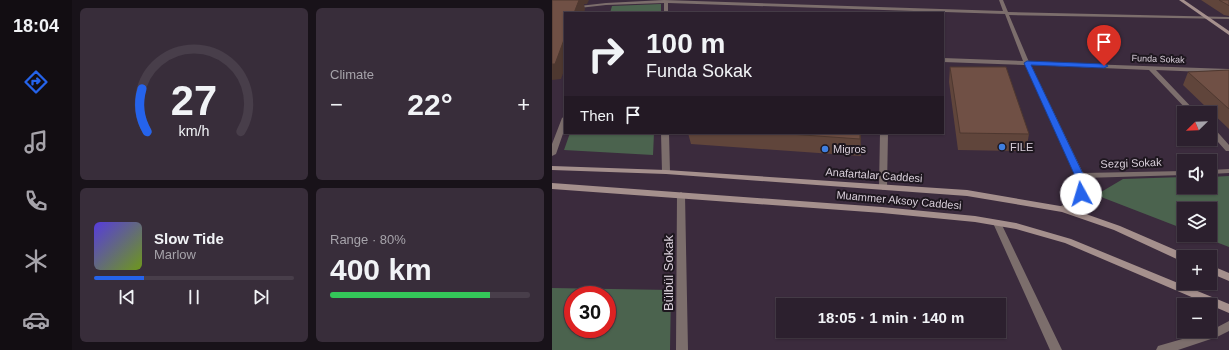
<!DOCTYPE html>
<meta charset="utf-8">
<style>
body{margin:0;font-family:Helvetica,sans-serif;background:#382d3a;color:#f1f3f6;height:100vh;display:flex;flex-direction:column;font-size:15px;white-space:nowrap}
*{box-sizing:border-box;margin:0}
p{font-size:13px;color:#a6a3aa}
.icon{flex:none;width:22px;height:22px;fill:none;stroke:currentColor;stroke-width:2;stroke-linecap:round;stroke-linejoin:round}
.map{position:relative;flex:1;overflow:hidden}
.sheet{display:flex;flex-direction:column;gap:8px;padding:8px;background:#181219;width:480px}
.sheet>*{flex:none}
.top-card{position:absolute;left:12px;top:12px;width:380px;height:122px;border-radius:0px;box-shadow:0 1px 3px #0004,0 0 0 1px #483e4a;background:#2c202e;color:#f1f3f6;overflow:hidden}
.needle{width:26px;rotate:247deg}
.buttons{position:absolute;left:625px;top:106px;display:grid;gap:8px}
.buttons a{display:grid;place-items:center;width:40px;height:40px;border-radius:0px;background:#2c202e;box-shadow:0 1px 3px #0004,0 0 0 1px #483e4a;font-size:20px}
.speed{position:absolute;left:12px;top:286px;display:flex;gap:8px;font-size:20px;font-weight:700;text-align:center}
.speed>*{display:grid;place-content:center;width:52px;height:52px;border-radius:50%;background:#2c202e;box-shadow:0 1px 3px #0004,0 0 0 1px #483e4a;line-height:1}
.speed .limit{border:6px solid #d22;background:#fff;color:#111}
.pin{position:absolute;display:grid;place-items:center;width:34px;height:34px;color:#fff;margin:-41px -17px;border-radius:50% 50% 50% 0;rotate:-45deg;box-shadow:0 0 4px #0007}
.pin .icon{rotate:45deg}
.me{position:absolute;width:44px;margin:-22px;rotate:354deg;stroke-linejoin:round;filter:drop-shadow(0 0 3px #0008)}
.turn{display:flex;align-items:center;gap:14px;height:84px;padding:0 16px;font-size:18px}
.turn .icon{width:52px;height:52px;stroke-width:2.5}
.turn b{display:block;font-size:28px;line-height:34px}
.then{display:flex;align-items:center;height:38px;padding:0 16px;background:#0003;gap:8px;font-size:15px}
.big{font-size:30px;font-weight:700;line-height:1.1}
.sheet .tile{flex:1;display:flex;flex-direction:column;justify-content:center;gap:6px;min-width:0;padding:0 14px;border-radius:6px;background:#382d3a}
.sheet .dial{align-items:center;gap:0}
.dial svg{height:104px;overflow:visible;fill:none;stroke:#483e4a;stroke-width:7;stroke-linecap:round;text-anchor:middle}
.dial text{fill:#f1f3f6;stroke:none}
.song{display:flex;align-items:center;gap:12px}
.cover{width:48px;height:48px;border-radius:6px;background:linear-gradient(135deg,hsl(250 70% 55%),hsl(80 70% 35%))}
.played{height:4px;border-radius:2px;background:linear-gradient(90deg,#2563eb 25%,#483e4a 25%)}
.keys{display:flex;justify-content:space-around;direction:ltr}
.heat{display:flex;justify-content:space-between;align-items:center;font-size:22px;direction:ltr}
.charge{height:6px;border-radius:3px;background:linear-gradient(90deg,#34c759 80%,#483e4a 0)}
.sheet .tiles{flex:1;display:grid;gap:8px;grid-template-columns:repeat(2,1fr)}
.trip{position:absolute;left:224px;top:298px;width:230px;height:40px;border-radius:0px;background:#2c202e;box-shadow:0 1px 3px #0004,0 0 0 1px #483e4a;font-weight:700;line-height:40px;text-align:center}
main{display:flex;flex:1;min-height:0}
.menu{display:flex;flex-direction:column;width:72px;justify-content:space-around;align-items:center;background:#120d12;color:#a6a3aa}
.menu .icon{width:28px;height:28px}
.menu .selected{color:#2563eb}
.menu b{font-size:18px;color:#f1f3f6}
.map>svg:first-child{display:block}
.green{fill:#4b634e;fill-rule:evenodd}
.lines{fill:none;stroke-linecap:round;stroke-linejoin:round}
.street{fill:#7c6e6c;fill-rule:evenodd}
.secondary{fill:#a5908d;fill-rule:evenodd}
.wall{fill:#60453b}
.shaded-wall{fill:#4e3830}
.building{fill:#705045;stroke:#4e3830}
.route{fill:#2563eb;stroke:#184099}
.shop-dot{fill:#3f7fe0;stroke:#1e171f;stroke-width:1.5}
.labels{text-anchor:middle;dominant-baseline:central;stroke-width:4;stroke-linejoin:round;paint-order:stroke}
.far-street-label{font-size:9px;fill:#d9cfda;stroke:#1e171f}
.poi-label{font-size:11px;fill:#d9cfda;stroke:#1e171f;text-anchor:start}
.street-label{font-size:11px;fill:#d9cfda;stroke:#1e171f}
.near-street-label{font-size:13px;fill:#d9cfda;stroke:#1e171f}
</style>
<main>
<nav class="menu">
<b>18:04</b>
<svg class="icon selected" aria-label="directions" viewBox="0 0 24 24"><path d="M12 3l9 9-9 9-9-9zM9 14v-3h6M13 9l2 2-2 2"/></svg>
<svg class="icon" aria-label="music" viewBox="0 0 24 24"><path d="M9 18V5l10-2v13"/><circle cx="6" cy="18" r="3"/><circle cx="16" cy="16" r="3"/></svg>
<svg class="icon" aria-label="phone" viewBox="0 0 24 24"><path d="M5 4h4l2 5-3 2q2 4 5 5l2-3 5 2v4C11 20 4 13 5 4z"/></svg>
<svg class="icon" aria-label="climate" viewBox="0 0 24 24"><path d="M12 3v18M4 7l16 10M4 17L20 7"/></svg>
<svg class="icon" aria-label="car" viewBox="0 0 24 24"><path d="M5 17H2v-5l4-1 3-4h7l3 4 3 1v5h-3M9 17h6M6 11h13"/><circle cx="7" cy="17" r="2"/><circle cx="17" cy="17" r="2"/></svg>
</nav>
<section class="sheet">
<div class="tiles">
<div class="tile dial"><svg viewBox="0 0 100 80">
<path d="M14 69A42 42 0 1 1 86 69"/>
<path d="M14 69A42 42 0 0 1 10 36" stroke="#2563eb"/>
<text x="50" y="56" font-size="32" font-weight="700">27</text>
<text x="50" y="72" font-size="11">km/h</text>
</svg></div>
<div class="tile"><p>Climate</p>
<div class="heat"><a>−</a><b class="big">22°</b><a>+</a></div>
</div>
<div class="tile">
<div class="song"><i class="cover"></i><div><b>Slow Tide</b><p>Marlow</p></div></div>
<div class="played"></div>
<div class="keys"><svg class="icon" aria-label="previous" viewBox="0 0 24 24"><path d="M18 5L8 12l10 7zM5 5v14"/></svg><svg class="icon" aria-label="pause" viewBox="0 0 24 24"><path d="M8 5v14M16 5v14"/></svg><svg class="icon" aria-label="next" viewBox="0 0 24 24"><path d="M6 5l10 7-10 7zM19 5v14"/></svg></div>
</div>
<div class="tile"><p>Range · 80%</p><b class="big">400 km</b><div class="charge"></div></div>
</div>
</section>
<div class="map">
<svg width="677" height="350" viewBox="0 0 677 350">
<rect width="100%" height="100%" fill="#3b2b3d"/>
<path class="green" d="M109,4V13H58L60,6Z
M18,133H102L101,155L12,150Z
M677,176V247L646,235H658V209H632V229L544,195L571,179L632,177V187H658V177Z
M0,288L119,290L118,350H0ZM21,295H55V329H21Z"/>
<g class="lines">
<path class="street" d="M112,0L451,11L447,0H451L456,12L677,17V19L457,15L477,62L677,69V73L604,70L645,113H638L597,70L479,65L531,173L632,171V175L532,178L533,194L514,211L511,212L507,209L508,207L525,193L524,176L473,65L391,62V58L471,61L453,14L116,3V13H112V3L54,5L0,11V9L54,3Z
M13,116V128L4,154L0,156V144L10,118Z
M658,127H661L677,145V151H674L658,133Z
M109,133H117L118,172L114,174L110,172Z
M328,133H336L335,187L331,190L327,187Z
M677,169V173L658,174V170Z
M129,192L133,195L136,350H124L125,195Z
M445,220L448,221L449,223L510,350H498L441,223L442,221Z
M677,321V331L665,337L626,350H604L606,346L658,331Z"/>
<path class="secondary" d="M627,0H632L677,31V35Z
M0,166L114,170L415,190L514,207L568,226L635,255L636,257H632V262L629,261L562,230L510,212L415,196L114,174L0,170Z
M0,183L330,207L423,216L464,223L519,239L677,304V313L513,243L464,229L423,222L330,213L0,189Z
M658,265L677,273V281L658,273Z"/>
</g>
<path class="wall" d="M649,0H677V16L672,15Z
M398,67L477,134L474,151L406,150L397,82Z
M677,70V129L631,85L636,72Z
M136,133H309V156L139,144Z"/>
<path class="shaded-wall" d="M0,0H37L35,4H32L33,9L32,13H22Z
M13,37V68L9,79L0,80V64Z
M308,133H309V156L308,139Z"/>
<path class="building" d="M0,0H27L22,13H13V37L3,64H0Z
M667,0H677V6L676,5Z
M398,67H454L477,134L408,133Z
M677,70V109L636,72Z
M223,133H308V139Z"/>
<path class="route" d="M475,61L552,64L556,66L552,68L479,65L532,176L533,194L532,196L529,197L524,194L523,176L472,63Z"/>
<g class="shop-dot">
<circle cx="450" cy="147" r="4"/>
<circle cx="273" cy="149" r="4"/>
</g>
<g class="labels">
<g class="far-street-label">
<text transform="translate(606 59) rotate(2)">Funda Sokak</text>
</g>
<g class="poi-label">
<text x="458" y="147">FILE</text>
<text x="281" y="149">Migros</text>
</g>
<g class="street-label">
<text transform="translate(579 163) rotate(-2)">Sezgi Sokak</text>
<text transform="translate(322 175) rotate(4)">Anafartalar Caddesi</text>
<text transform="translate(347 200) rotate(5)">Muammer Aksoy Caddesi</text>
</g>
<g class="near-street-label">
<text transform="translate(116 273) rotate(-90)">Bülbül Sokak</text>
</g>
</g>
</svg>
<div class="buttons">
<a><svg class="needle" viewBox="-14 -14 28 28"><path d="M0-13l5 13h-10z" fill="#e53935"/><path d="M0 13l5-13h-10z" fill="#a6a3aa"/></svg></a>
<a><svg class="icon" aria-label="sound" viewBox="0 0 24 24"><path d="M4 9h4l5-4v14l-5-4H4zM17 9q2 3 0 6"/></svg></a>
<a><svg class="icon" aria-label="layers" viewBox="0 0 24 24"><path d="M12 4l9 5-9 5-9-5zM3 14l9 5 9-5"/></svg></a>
<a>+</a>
<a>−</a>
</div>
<div class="speed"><div class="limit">30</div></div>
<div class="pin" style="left:552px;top:66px;background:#d93025"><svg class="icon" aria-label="arrive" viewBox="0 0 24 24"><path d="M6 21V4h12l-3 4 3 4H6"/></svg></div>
<svg class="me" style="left:529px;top:194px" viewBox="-20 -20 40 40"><circle r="19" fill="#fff"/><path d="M0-13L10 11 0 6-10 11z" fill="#2563eb"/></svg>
<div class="trip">18:05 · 1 min · 140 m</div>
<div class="top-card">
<div class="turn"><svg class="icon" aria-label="right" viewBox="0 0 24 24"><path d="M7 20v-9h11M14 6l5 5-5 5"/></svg><div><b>100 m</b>Funda Sokak</div></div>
<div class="then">Then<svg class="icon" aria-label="arrive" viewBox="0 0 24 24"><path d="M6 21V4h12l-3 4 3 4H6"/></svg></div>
</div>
</div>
</main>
